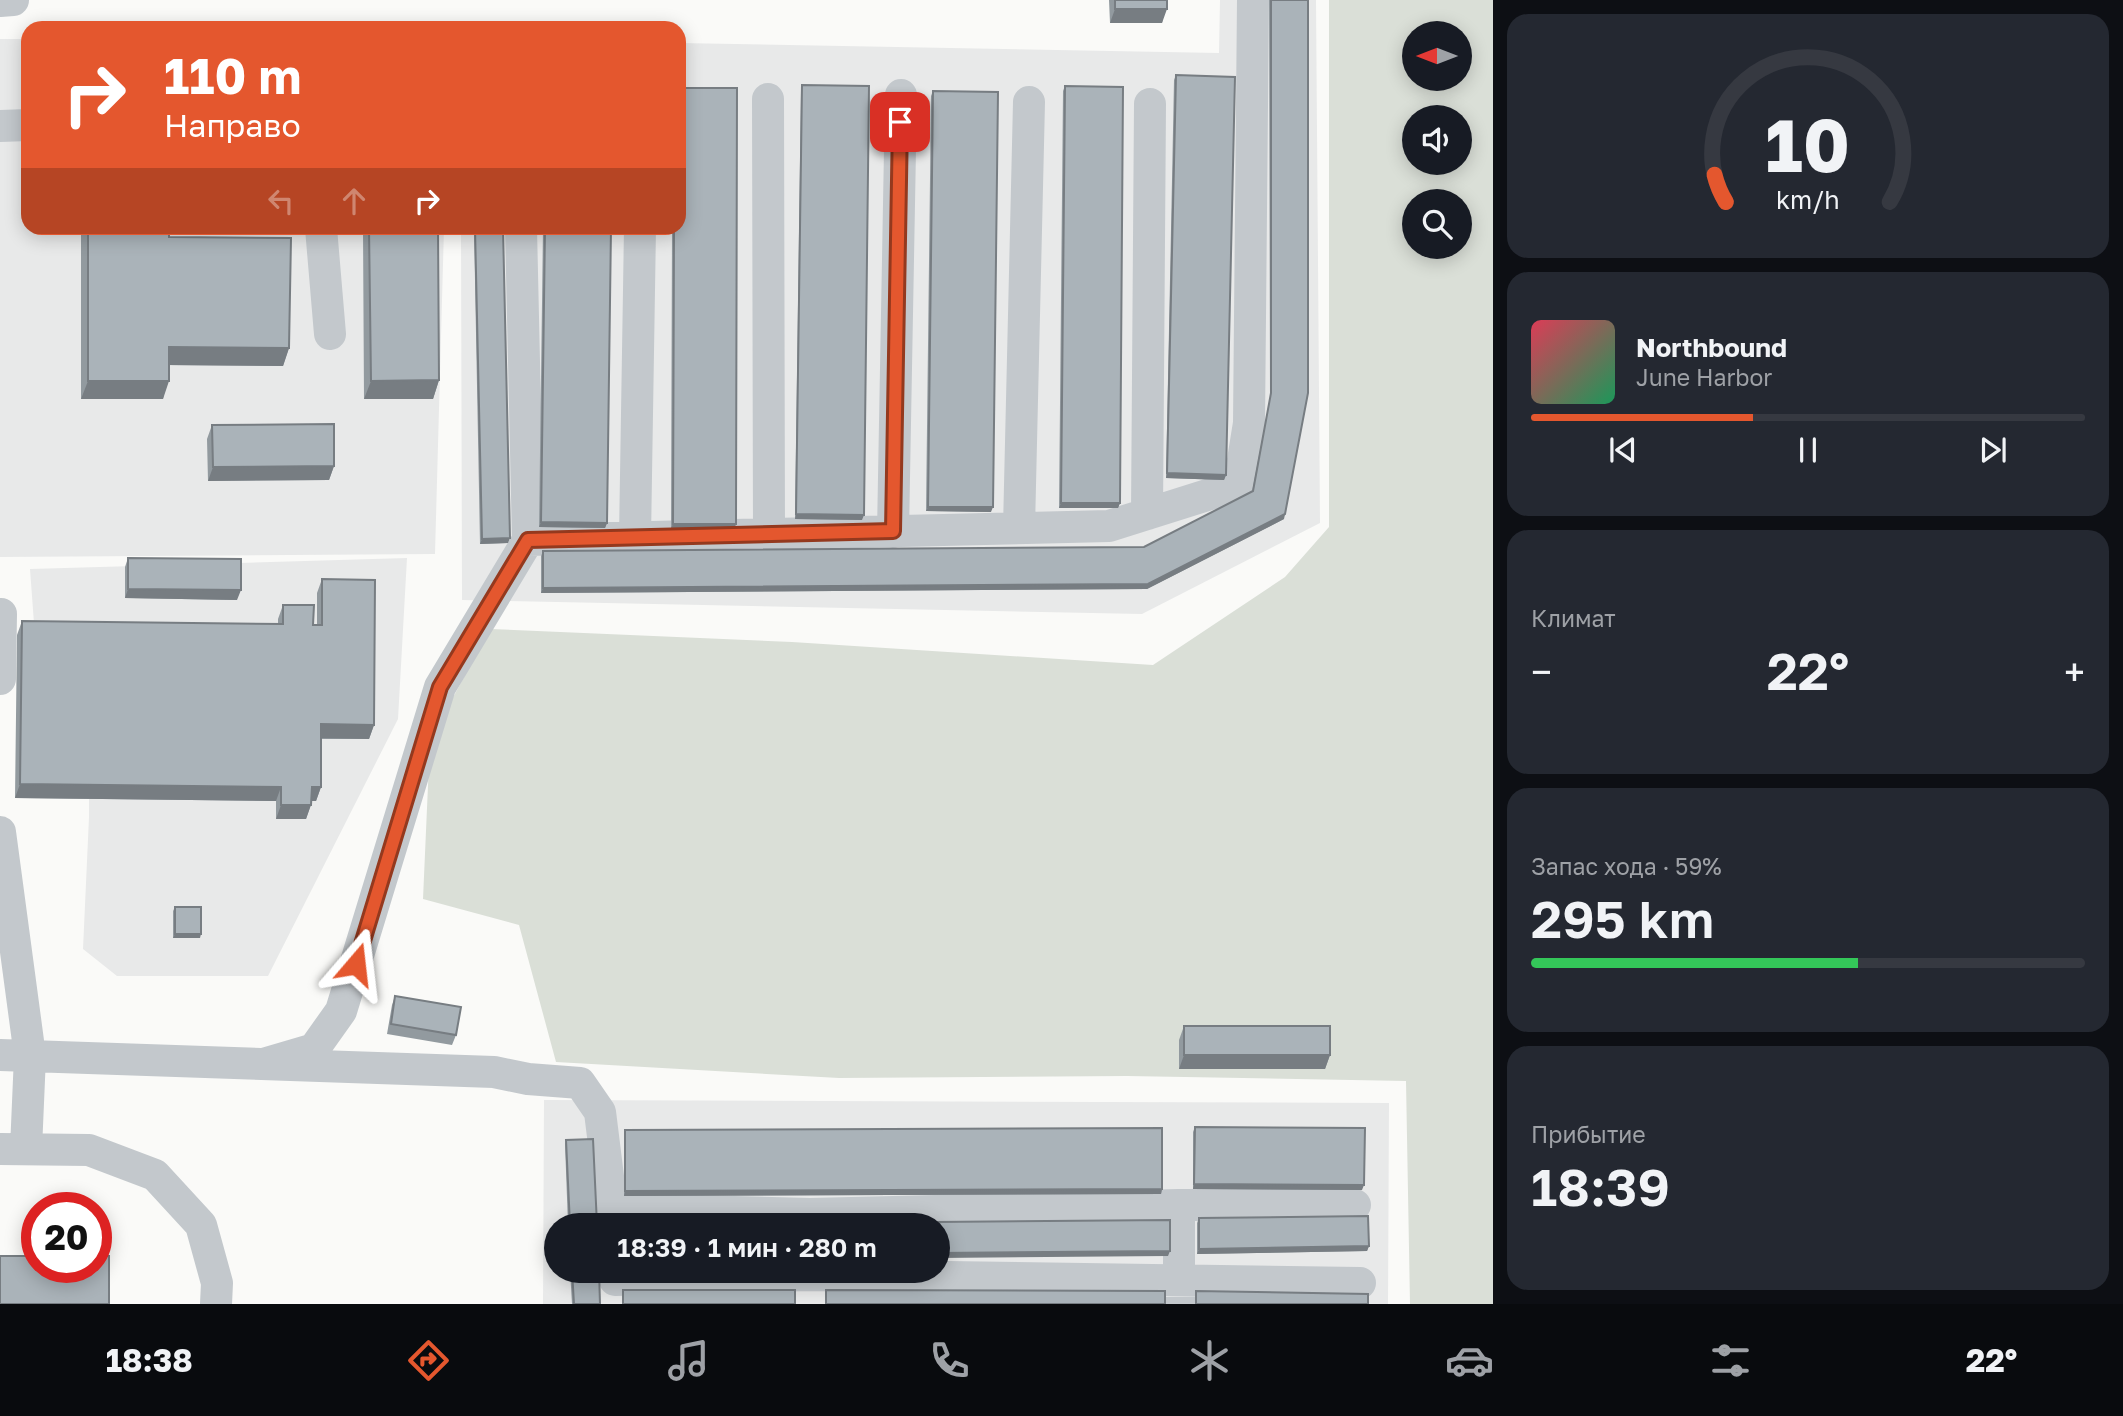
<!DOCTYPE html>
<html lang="ru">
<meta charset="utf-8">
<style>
body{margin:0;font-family:"Golos Text",sans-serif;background:#242831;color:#f1f3f6;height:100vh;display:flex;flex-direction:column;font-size:26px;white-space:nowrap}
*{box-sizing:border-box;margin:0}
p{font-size:23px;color:#9ea1a6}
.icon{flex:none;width:38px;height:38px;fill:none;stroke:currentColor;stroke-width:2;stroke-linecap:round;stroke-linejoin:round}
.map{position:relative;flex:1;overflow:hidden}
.details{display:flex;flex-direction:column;gap:14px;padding:14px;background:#0d0f14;width:630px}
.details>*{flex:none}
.banner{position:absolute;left:21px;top:21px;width:665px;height:214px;border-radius:21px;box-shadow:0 4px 18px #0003;background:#e4572e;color:#fff;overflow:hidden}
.needle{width:46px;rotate:270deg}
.controls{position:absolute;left:1402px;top:21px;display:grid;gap:14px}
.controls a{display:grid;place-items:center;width:70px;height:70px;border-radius:50%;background:#171b24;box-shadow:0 4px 18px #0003;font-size:35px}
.speed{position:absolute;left:21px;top:1192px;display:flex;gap:14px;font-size:35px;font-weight:700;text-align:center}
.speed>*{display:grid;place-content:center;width:91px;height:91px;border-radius:50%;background:#171b24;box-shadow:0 4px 18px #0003;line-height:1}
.speed .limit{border:10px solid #d22;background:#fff;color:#111}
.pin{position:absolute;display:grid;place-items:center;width:60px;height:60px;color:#fff;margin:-30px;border-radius:14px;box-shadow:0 4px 10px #0006}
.me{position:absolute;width:77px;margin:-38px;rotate:17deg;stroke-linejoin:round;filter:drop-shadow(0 0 5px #0008)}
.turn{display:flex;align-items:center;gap:24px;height:147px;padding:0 28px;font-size:32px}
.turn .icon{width:91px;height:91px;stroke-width:2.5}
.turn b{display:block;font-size:49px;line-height:60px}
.lanes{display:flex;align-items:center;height:66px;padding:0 28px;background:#0003;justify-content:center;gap:35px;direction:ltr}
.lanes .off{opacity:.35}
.big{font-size:52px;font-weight:600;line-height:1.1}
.details .tile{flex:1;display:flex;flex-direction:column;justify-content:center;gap:10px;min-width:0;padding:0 24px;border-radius:21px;background:#242831}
.details .dial{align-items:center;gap:0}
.dial svg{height:182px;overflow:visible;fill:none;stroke:#363941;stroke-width:7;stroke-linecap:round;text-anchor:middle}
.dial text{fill:#f1f3f6;stroke:none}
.song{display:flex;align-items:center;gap:21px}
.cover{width:84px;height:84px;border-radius:10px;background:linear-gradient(135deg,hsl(350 70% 55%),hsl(150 70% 35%))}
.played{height:7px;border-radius:4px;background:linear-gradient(90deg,#e4572e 40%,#363941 40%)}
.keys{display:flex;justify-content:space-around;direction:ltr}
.heat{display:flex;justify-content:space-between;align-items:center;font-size:38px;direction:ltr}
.charge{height:10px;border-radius:5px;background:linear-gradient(90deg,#34c759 59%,#363941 0)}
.trip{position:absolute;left:544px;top:1213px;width:406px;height:70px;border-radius:35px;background:#171b24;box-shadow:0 4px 18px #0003;font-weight:600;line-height:70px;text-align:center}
.dock{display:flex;height:112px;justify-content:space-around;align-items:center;background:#090b0e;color:#9ea1a6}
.dock .icon{width:49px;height:49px}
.dock .selected{color:#e4572e}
.dock b{font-size:32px;color:#f1f3f6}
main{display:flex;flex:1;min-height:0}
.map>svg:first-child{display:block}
.built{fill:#e8e9e9;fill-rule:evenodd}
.green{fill:#dadfd7;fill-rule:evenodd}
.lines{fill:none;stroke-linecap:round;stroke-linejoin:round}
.minor{stroke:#c3c8cc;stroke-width:32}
.wall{fill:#929a9f}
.shaded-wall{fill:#777d82}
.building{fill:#aab3b9;stroke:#777d82;stroke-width:2}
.route-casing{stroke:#94391e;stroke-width:18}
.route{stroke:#e4572e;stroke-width:12}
</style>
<main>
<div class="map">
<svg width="1493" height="1304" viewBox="0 0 1493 1304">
<rect width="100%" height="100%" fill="#fafaf8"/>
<path class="built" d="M1220,0H1316L1320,523L1142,614L462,600L461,228H679V43L1219,53Z
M0,39H28V228H444L435,554L0,557Z
M407,558L398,719L268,976H117L83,949L89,817V633L35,637L30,569Z
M544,1100L1389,1103L1388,1304H543ZM556,1225H938V1270H556Z"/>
<path class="green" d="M1329,0H1493V1304H1410L1406,1081L1127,1076L839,1078L556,1062L519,925L423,899L430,740L490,629L792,642L1153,665L1285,577L1329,527ZM1414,33H1460V79H1414ZM1414,117H1460V163H1414ZM1414,201H1460V247H1414Z"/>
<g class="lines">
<path class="minor" d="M0,1L13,0
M768,99L769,534
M0,126L28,125
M321,228L330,334
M1147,514L1150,104
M1019,528L1029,102
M893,532L901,95
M635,538L640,228
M528,540L1109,526L1239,485L1249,423L1253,0
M0,679L1,614
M0,832L30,1056L26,1149
M0,1055L494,1072L528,1079L580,1083L600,1112L614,1225
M263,1064L314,1049L341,1011L440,687L528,540L521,228
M0,1149L89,1150L155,1175L201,1225L217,1283L216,1304
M1179,1205H1355
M614,1209L810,1214L809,1225
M810,1214L1179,1205V1304
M615,1280L807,1275L1360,1283"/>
</g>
<path class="wall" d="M1109,0H1167L1162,23H1110Z
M1269,0H1308L1284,519L1147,589L541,593V556L543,551L1144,547L1252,492L1270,398Z
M1176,75L1226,475L1224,480L1166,478L1174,80Z
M802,85L862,520L795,519L801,90Z
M1065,86L1120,503L1118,508H1059L1063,91Z
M933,91L991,512L926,511L931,96Z
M81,228H169V237L289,348L283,366L169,365L163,399H81Z
M363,228H438L439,380L433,399H364Z
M474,228H503L508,543L480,544Z
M543,228H611L607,523L605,528L539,527Z
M672,228H679L736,524L734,529L671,528Z
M212,425L334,466L329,480L208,481L207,439Z
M128,558L237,600L125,598V567Z
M322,579L374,725L369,739H321V787L316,801H312L306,819H276V801L15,798L17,635L22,621L278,624V619L283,605L313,625H317V593Z
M175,907L200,938H173V911Z
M395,996L456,1035L452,1045L387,1034L392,1005Z
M1184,1026L1330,1055L1325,1069H1179V1040Z
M1195,1127L1362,1190L1193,1189V1132Z
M625,1130L1162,1189L1161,1194L624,1196V1135Z
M566,1140L597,1225H568L565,1144Z
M1199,1218L1369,1246L1367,1251L1197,1254V1223Z
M570,1270H599L600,1304H572Z"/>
<path class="shaded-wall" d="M1115,9H1167L1162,23H1110Z
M169,347L289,348L283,366L163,365Z
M439,380L433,399H364L371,381Z
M88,381H169L163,399H81Z
M334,466L329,480L208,481L213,467Z
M1167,473L1226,475L1224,480L1166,478Z
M1061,503H1120L1118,508H1059Z
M928,507H993L991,512L926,511Z
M796,514L864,515L862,520L795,519Z
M1285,514L1284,519L1147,589L541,593L543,588L1148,584Z
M541,522L607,523L605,528L539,527Z
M673,524H736L734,529L671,528Z
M510,538L508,543L480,544L482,539Z
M128,589L241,590L237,600L125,598Z
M321,724L374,725L369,739L316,738Z
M20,784L281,787L276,801L15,798Z
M312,787H321L316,801H307Z
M281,805H311L306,819H276Z
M175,934H201L200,938H173Z
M1184,1055H1330L1325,1069H1179Z
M1194,1184L1364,1185L1362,1190L1193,1189Z
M1162,1189L1161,1194L624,1196L625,1191Z
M1369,1246L1367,1251L1197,1254L1199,1249Z
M1170,1251L1168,1256L938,1258V1253Z"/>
<path class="building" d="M1115,0H1167V9H1115Z
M1271,0H1308V393L1285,514L1148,584L543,588V551L1144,547L1253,491L1271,393Z
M1176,75L1235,77L1226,475L1167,473Z
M802,85L869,86L864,515L796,514Z
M1065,86L1123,87L1120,503H1061Z
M679,88H737L736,524H673L674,228H679Z
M933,91L998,92L993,507H928Z
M88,228H169V237L291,238L289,348L169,347V381H88Z
M369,228H438L439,380L371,381Z
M475,228H503L510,538L482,539Z
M545,228H611L607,523L541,522Z
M334,424V466L213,467L212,425Z
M128,558L241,559V590L128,589Z
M322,579L375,580L374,725L321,724V787H312L311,805H281V787L20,784L22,621L283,624V605H314L313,625H322Z
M175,907H201V934H175Z
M395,996L461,1007L456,1035L391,1024Z
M1184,1026H1330V1055H1184Z
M1195,1127L1365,1128L1364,1185L1194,1184Z
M1162,1128V1189L625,1191V1130Z
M593,1139L597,1225H570L566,1140Z
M1368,1216L1369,1246L1199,1249V1218Z
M625,1218L795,1223V1225H625Z
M1170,1220V1251L938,1253V1225H824V1223Z
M0,1256H37V1267H96V1256H109V1304H0Z
M572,1270H599L600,1304H574Z
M623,1290H795V1304H623Z
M826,1290L1165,1291V1304H826Z
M1196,1291L1368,1294V1304H1196Z"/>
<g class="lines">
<g class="route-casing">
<path id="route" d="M356,964L440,687L528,540L893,531L900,122"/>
</g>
<use href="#route" class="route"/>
</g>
</svg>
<div class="controls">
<a><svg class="needle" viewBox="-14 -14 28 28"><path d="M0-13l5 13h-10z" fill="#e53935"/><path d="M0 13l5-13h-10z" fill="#9ea1a6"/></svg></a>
<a><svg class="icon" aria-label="sound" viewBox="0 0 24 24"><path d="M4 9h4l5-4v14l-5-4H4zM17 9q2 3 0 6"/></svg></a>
<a><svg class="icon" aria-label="search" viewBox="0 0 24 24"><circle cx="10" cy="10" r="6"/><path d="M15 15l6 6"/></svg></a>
</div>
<div class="speed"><div class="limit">20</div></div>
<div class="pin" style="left:900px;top:122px;background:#d93025"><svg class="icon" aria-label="arrive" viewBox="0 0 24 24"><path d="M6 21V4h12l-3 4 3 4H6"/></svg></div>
<svg class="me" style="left:356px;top:964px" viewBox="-20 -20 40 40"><path d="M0-17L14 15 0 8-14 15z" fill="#e4572e" stroke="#fff" stroke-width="4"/></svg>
<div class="trip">18:39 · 1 мин · 280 m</div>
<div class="banner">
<div class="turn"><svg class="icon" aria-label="right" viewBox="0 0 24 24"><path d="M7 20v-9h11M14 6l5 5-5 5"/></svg><div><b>110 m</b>Направо</div></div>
<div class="lanes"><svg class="icon off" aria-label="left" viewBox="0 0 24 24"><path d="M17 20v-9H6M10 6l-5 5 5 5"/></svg><svg class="icon off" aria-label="ahead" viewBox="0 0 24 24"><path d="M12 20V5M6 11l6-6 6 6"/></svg><svg class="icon" aria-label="right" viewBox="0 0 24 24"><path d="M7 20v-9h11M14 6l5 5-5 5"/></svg></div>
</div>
</div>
<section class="details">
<div class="tile dial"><svg viewBox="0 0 100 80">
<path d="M14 69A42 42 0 1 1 86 69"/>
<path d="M14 69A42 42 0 0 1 9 57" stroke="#e4572e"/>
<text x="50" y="56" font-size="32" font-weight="700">10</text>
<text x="50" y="72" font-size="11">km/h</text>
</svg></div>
<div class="tile">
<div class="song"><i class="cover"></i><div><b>Northbound</b><p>June Harbor</p></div></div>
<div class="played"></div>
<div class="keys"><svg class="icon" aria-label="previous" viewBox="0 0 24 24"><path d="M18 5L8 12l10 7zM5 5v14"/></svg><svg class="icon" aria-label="pause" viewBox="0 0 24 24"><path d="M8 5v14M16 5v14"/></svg><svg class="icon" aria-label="next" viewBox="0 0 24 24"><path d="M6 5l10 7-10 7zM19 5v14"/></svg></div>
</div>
<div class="tile"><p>Климат</p>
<div class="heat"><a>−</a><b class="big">22°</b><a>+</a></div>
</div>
<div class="tile"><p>Запас хода · 59%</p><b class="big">295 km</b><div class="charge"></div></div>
<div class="tile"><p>Прибытие</p><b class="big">18:39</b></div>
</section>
</main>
<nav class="dock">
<b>18:38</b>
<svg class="icon selected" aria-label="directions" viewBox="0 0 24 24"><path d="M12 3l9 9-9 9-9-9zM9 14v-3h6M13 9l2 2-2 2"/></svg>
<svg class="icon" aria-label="music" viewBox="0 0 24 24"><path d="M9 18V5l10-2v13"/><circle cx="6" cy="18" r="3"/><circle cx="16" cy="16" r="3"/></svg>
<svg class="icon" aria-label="phone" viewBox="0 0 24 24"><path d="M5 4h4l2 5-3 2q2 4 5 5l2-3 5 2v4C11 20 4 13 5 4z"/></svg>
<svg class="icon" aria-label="climate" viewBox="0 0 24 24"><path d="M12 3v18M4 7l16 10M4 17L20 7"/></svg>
<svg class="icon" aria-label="car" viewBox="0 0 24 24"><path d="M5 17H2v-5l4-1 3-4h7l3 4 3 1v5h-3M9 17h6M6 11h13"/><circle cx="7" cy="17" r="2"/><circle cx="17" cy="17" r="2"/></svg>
<svg class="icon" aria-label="filters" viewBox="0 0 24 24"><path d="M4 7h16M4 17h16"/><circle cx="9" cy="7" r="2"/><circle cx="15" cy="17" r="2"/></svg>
<b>22°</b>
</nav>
